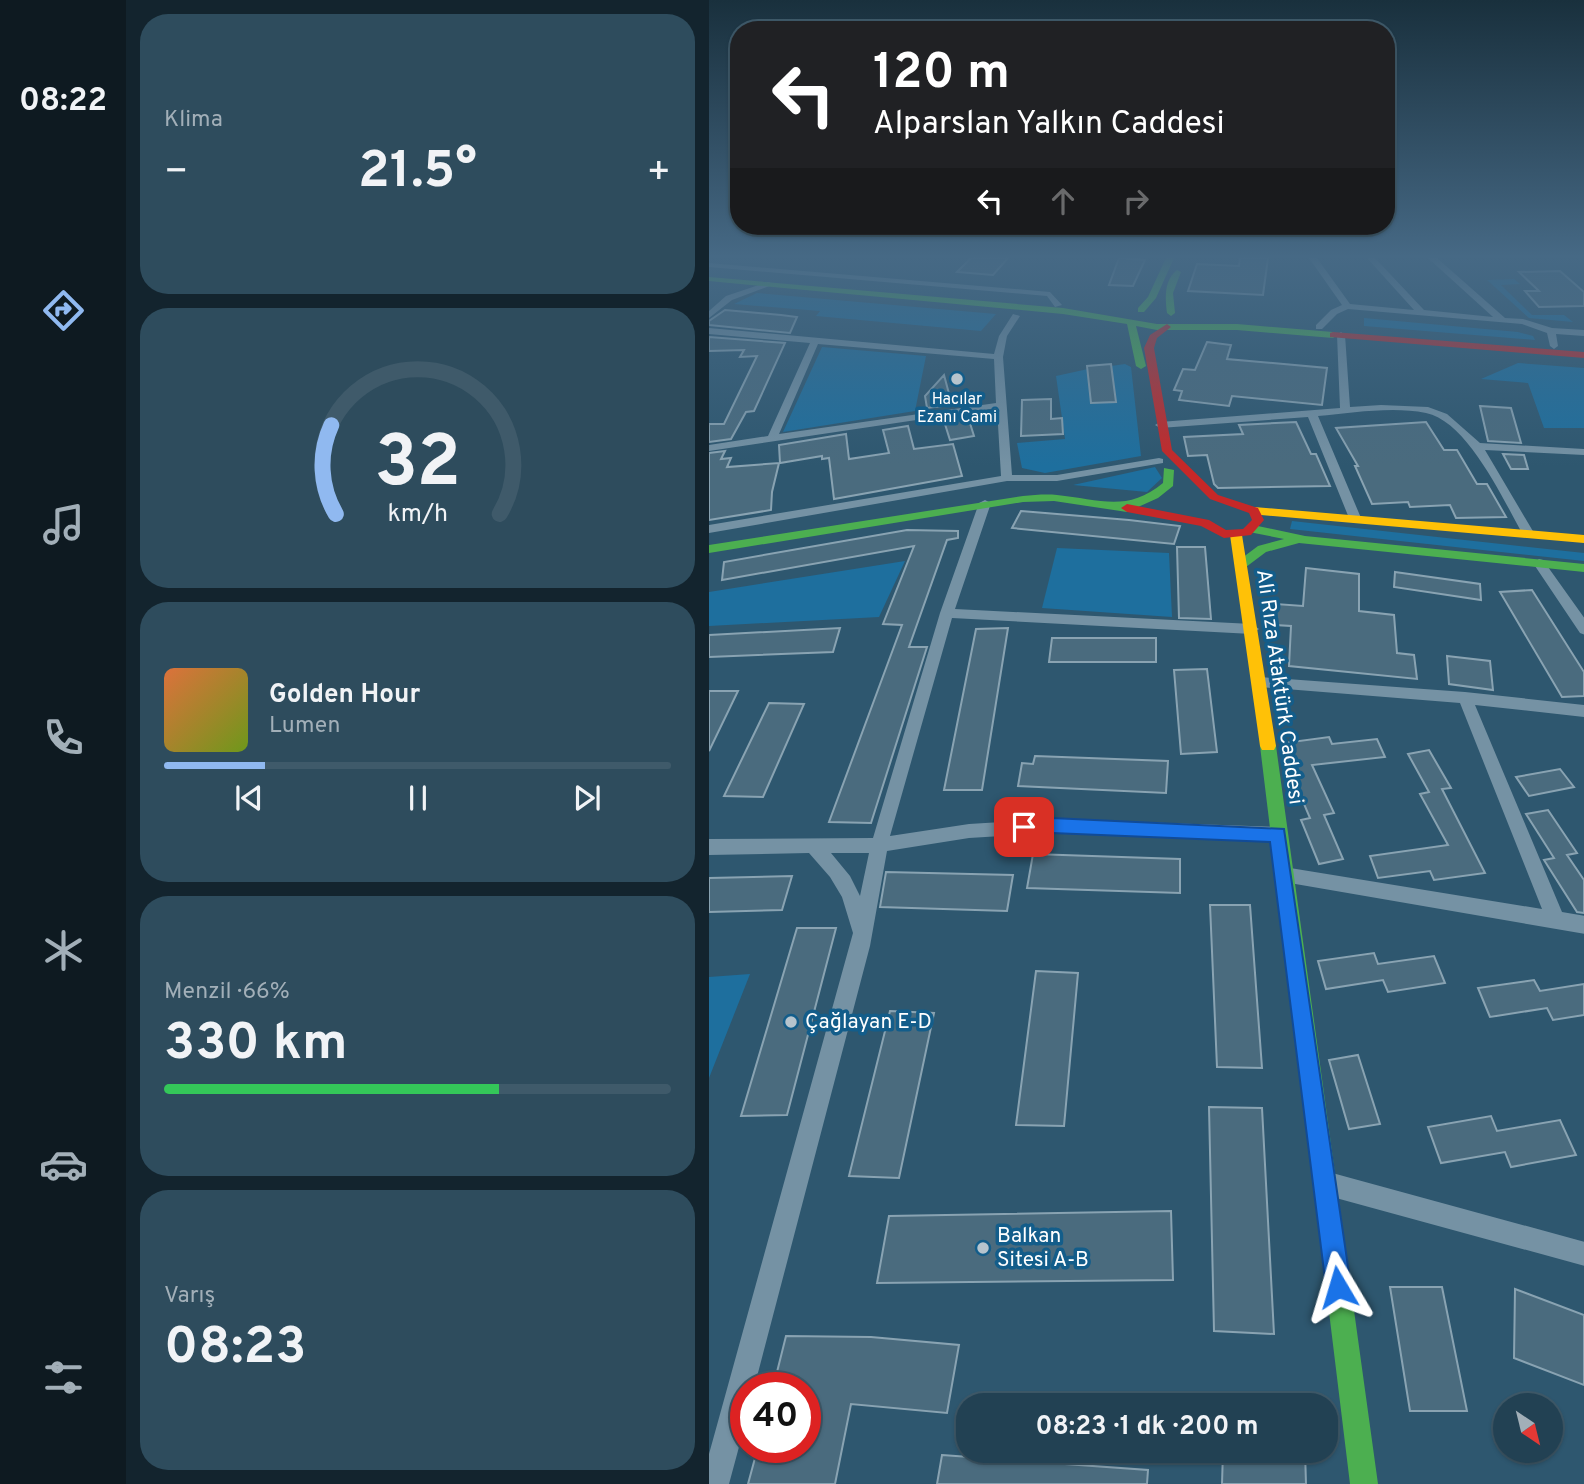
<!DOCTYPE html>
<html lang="tr">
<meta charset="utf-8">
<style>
body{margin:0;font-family:Overpass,sans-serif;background:#2e4c5d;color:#f1f3f6;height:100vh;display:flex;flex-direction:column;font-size:26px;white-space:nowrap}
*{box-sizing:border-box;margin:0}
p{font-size:23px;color:#a2afb8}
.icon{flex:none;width:38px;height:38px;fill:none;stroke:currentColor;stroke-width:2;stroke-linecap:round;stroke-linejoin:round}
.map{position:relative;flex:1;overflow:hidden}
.side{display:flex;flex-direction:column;gap:14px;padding:14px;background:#13242e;width:583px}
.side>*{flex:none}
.top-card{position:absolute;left:21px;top:21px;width:665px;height:214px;border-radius:28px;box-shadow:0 2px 5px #0004,0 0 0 2px #3f5a6a;background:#202124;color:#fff;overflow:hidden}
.needle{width:46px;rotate:145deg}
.controls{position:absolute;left:784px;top:1393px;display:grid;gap:14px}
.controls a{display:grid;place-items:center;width:70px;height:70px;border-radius:50%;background:#224153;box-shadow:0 2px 5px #0004,0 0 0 2px #3f5a6a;font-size:35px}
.speed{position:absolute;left:21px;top:1372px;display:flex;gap:14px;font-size:35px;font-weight:700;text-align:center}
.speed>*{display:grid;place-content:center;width:91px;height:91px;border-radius:50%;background:#224153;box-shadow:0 2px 5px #0004,0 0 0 2px #3f5a6a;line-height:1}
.speed .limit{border:10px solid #d22;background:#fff;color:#111}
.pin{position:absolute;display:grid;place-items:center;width:60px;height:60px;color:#fff;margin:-30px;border-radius:14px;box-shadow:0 4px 10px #0006}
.me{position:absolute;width:77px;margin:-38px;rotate:353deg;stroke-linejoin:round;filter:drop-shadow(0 0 5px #0008)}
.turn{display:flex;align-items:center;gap:24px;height:147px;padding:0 28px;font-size:32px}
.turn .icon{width:91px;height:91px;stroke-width:2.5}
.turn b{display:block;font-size:49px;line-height:60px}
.lanes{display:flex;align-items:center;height:66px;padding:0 28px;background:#0003;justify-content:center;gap:35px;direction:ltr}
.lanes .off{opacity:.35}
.big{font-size:52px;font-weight:700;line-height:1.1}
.side .tile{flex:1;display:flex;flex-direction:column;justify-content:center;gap:10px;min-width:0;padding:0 24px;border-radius:28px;background:#2e4c5d}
.side .dial{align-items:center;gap:0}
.dial svg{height:182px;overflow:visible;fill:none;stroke:#3f5a6a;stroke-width:7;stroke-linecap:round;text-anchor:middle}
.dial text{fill:#f1f3f6;stroke:none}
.song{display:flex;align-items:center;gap:21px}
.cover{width:84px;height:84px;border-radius:10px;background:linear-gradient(135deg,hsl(20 70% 55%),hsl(80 70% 35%))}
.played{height:7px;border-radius:4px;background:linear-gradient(90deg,#90b9f0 20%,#3f5a6a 20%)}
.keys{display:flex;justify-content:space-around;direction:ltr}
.heat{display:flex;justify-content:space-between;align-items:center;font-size:38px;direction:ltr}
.charge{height:10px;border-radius:5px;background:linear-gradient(90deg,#34c759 66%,#3f5a6a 0)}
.trip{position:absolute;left:247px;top:1393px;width:382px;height:70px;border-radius:28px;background:#224153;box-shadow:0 2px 5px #0004,0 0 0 2px #3f5a6a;font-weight:700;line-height:70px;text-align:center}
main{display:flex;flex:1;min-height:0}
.tab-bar{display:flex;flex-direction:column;width:126px;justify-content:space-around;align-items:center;background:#0e1a21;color:#a2afb8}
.tab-bar .icon{width:49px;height:49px}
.tab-bar .selected{color:#90b9f0}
.tab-bar b{font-size:32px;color:#f1f3f6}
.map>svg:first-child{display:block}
.green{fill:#1e6f9e}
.building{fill:#4a6b7e;stroke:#89a3b2;stroke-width:2}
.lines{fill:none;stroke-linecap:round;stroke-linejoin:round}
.street{fill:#7592a4;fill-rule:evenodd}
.fast{fill:#4caf50;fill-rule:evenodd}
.slow{fill:#ffc107;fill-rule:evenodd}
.jam{fill:#c62828;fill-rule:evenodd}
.route{fill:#1a73e8;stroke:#114b97;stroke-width:2}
.poi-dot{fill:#b6c4cd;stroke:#135d8a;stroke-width:2.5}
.labels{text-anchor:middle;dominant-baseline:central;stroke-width:7;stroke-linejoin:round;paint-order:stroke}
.far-poi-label{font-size:16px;fill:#fff;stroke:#135d8a}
.near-street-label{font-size:21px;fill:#fff;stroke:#135d8a}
.near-poi-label{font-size:21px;fill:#fff;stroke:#135d8a;text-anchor:start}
</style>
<main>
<nav class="tab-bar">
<b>08:22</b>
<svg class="icon selected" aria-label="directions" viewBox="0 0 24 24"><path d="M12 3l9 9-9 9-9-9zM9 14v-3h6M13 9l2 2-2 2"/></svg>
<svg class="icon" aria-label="music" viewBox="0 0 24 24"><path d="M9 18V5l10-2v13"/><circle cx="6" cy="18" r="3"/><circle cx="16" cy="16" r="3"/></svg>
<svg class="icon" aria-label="phone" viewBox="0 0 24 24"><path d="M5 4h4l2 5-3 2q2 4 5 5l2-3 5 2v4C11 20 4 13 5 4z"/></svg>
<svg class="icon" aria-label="climate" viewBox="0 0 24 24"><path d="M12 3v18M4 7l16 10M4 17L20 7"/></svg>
<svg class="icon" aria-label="car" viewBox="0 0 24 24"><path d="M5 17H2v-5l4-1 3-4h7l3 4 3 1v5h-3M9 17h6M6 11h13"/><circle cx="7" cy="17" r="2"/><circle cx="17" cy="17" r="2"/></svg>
<svg class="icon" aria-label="filters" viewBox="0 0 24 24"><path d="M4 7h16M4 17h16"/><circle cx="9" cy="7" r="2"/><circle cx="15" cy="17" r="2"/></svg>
</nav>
<section class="side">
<div class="tile"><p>Klima</p>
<div class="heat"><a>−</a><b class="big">21.5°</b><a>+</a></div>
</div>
<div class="tile dial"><svg viewBox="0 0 100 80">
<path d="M14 69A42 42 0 1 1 86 69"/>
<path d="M14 69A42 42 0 0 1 12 30" stroke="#90b9f0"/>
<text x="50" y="56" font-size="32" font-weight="700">32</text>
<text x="50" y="72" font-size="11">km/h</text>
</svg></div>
<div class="tile">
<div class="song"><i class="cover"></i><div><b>Golden Hour</b><p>Lumen</p></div></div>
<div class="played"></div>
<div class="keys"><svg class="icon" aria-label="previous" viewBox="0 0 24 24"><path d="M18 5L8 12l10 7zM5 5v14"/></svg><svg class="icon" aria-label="pause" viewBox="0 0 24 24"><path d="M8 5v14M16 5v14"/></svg><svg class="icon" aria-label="next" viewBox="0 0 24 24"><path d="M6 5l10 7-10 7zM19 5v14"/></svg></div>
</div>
<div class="tile"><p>Menzil · 66%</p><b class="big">330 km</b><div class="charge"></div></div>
<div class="tile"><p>Varış</p><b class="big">08:23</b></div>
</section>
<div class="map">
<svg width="876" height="1484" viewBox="0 0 876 1484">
<rect width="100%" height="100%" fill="#2e576f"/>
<path class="green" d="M805,279L811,284L792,285L823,315H855L864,322L820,318L778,280Z
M48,293L287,314L272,331L107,316L111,311L25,304Z
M655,318L809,332L824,336L826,340L655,326Z
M113,347L217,356L206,411L74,432Z
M809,363L875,368V428H835L819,383L772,379Z
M416,364L422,367L432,456L336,473L313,468L308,443L356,439L347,376L379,369L406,402L402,366Z
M446,467L453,478L438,492L364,485Z
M583,521L875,553V561L581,529Z
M348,548L460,553L463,617L333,608Z
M196,561L170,617L0,626V592Z
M41,974L0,1078V977Z"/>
<path class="building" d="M262,258H299L284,275L248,272Z
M410,258L436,260L424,286L400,285Z
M531,258H559L554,295L479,291L488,264L530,266Z
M851,271L875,292V306L830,307L816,291H830L810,272Z
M16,310L72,315L88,317L81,333L0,325V321Z
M0,337L76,343L45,411L37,412L22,439L0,442V424H15L48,356L31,357L35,350L0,351Z
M498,342L522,345L518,359L618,368L613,405L523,396L520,406L470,400L473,391L465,390L474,369L486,370Z
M402,364L407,402L382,403L378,366Z
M235,375L243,405L218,408L216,396Z
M342,399V419L353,418L354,434L312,436L313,400Z
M771,406L802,408L812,443L779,441Z
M259,417L265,436L241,440L235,421Z
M587,422L602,454H607L621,486L509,488L505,484L498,455L479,456L475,437L534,434L530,425Z
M717,422L735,450H748L768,484H778L797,517L747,518L741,505L701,507L699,502L663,504L646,466H649L627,428Z
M199,426L205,449L244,444L253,476L125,499L120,458L113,459V456L71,463L70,445L137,434L140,459L180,453L174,430Z
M16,451L12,459L22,458L18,467L70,463L63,492L62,510L0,520V453Z
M794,454L815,455L819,469H802Z
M312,511L420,520L471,526L465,544L303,528Z
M198,530L249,531V538L238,540L200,647H218L162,823L120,822L193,625L174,624L205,546L13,580L15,562Z
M468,547H496L502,619L470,618Z
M597,568L650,574V611L685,615L688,653L705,655L708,679L580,666L582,626L566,625L567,604L594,606Z
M686,572L771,584L772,600L685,587Z
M823,590L875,672V696L853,697L791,592Z
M131,628L124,652L0,657V635Z
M299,628L273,790H235L267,629Z
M343,638H447V662H340Z
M738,656L781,661L784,690L740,684Z
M498,669L508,752L472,754L465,670Z
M0,691H29L0,751Z
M60,703L95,704L54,797L15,796Z
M620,737L623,744L668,739L676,757L603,765L625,813L615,815L634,859L610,864L592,820L601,818L584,778L575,743Z
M720,750L742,788L733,789L776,873L725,880L721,871L669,878L661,856L739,845L711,794L720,792L699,754Z
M326,756L459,761L457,793L309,786L313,763L324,764Z
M851,769L865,787L820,796L807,777Z
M839,810L868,853L858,855L875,880V913L868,912L835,860L845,858L817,814Z
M324,854L471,859V893L318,888Z
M177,872L304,875L298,911L171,907Z
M83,876L73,910L0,912V878Z
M501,905H541L553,1068L508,1067Z
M88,928H127L78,1115L32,1116Z
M665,953L669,964L725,956L736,983L679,992L674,980L617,989L609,961Z
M327,971L369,973L355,1126L307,1125Z
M825,980L831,991L875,984V1015L844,1020L838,1008L781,1017L769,988Z
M181,1011L225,1013L190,1178L140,1176Z
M649,1055L671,1124L640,1129L620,1060Z
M500,1107L553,1108L565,1334L505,1331Z
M782,1116L788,1131L851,1120L867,1155L802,1167L796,1152L732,1163L719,1127Z
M462,1211L464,1280L168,1283L180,1216Z
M681,1287H733L758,1411H701Z
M806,1289L875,1315V1385L805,1358Z
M77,1336L162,1337L250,1345L238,1413L142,1404L126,1484H39L49,1447H96V1388H64Z
M514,1451H596L597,1484H513Z
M233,1455L439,1470L438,1484H228Z"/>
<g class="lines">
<path class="street" d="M600,258H608L641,304L705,310L658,258H666L715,310L784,317L719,258H728L796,318L814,319L843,328L876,330V336L847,334L849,346L845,349L841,346L838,333L813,324L639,309L628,314L613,329H607V325L622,310L633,305Z
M0,263L341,292L353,305L346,307L338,296L0,267Z
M59,282L66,284L23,300L0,318V311L17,296Z
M304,314L311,316L298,336L294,357L303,475H348L450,458L454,459V463L348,481H298L0,533V525L292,476L288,408L0,451V445L59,436L101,343L0,334V328L285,354L290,336ZM109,344L285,359L287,403L70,434Z
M632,332L636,335L641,407L672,405L719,407L738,414L771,443L876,449V455L776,450L825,533L823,536L819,537L813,533C794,499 758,421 717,413C683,406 643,413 609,416L652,518L646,522L640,518L599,417L451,428L446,425L451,422L631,408L628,335Z
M276,500L282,503L246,609L543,624L550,629L543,634L243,618L181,836L260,824L343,819L569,827L575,829L578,834L575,839L569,841L343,833L260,838L178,851L161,946L45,1388H37V1421L20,1484H0V1454L144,933L133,897L121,877L100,853L0,855V839L164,838L231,613L270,503ZM122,853H160L151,896L141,876Z
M830,559L834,560L876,619V635L871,633L824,563Z
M551,677L756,692L876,705V717L766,705L853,912L876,916V934L569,881L566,875L569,869L575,867L833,909L751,703L551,687L544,682Z
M616,1171L876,1242V1266L616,1195L608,1191L604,1183L608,1175Z"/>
<path class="fast" d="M457,258H465L447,298L435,312H429V308L439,297Z
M468,270L472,272L464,293L466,313L462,316L458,313C456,298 455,280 468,270Z
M0,277L354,308L448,324H528L624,332L628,335L624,338L528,330H448L427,326L437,366L432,369L427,366L418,324L354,314L0,281Z
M455,468L465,470L464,486L449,498L418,512L345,501L314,502L0,553V545L314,496C325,495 337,494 348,495C390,499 418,513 454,483Z
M544,525L596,536L876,564V572L590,543L557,552L537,567H529V561L549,546L575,539L540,532L538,529Z
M559,740L565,742L567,746L669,1484H641L551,746L553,742Z"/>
<path class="slow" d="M545,507L876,535V543L541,514V508Z
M527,531L533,535L567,746L565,750H553L551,746L521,535Z"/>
<path class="jam" d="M458,324L462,327L448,338L445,348L463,450L509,495L549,508L555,520L542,535L515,538L492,526L418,512L412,508L418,504L500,520L517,530L534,529L543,520L540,513L501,499L453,451L435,348L441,335Z
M624,332L876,352V358L621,337V333Z"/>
</g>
<linearGradient id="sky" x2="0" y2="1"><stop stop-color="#19303d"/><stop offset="0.55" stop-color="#466985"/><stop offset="1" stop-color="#466985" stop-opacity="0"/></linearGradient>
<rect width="876" height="466" fill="url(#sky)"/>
<path class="route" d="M343,818L575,829L642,1287L638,1296L629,1300L621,1296L617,1287L561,842L343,833L315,835L306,827L315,820Z"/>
<g class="poi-dot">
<circle cx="248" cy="379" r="7"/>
<circle cx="82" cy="1022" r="7"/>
<circle cx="274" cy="1248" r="7"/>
</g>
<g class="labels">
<g class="far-poi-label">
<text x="248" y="400">Hacılar<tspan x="248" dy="18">Ezanı Cami</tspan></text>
</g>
<g class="near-street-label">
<text transform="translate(570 687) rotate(82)">Ali Rıza Ataktürk Caddesi</text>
</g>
<g class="near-poi-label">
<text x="96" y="1022">Çağlayan E-D</text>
<text x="288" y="1236">Balkan<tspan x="288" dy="24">Sitesi A-B</tspan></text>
</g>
</g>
</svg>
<div class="controls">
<a><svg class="needle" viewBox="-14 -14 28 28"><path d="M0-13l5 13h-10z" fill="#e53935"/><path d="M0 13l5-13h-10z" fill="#a2afb8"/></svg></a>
</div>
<div class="speed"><div class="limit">40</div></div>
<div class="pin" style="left:315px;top:827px;background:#d93025"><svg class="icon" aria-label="arrive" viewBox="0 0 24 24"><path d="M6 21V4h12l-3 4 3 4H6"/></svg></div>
<svg class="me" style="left:629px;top:1287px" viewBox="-20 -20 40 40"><path d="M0-17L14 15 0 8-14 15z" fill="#1a73e8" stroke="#fff" stroke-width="4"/></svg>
<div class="trip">08:23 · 1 dk · 200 m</div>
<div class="top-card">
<div class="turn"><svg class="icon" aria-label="left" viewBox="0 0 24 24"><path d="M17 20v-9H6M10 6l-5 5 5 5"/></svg><div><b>120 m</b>Alparslan Yalkın Caddesi</div></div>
<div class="lanes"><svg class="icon" aria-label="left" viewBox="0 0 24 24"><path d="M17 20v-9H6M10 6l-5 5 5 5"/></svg><svg class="icon off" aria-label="ahead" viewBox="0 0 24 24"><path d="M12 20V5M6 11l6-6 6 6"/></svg><svg class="icon off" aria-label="right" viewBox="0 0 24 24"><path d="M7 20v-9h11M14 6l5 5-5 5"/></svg></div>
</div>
</div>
</main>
